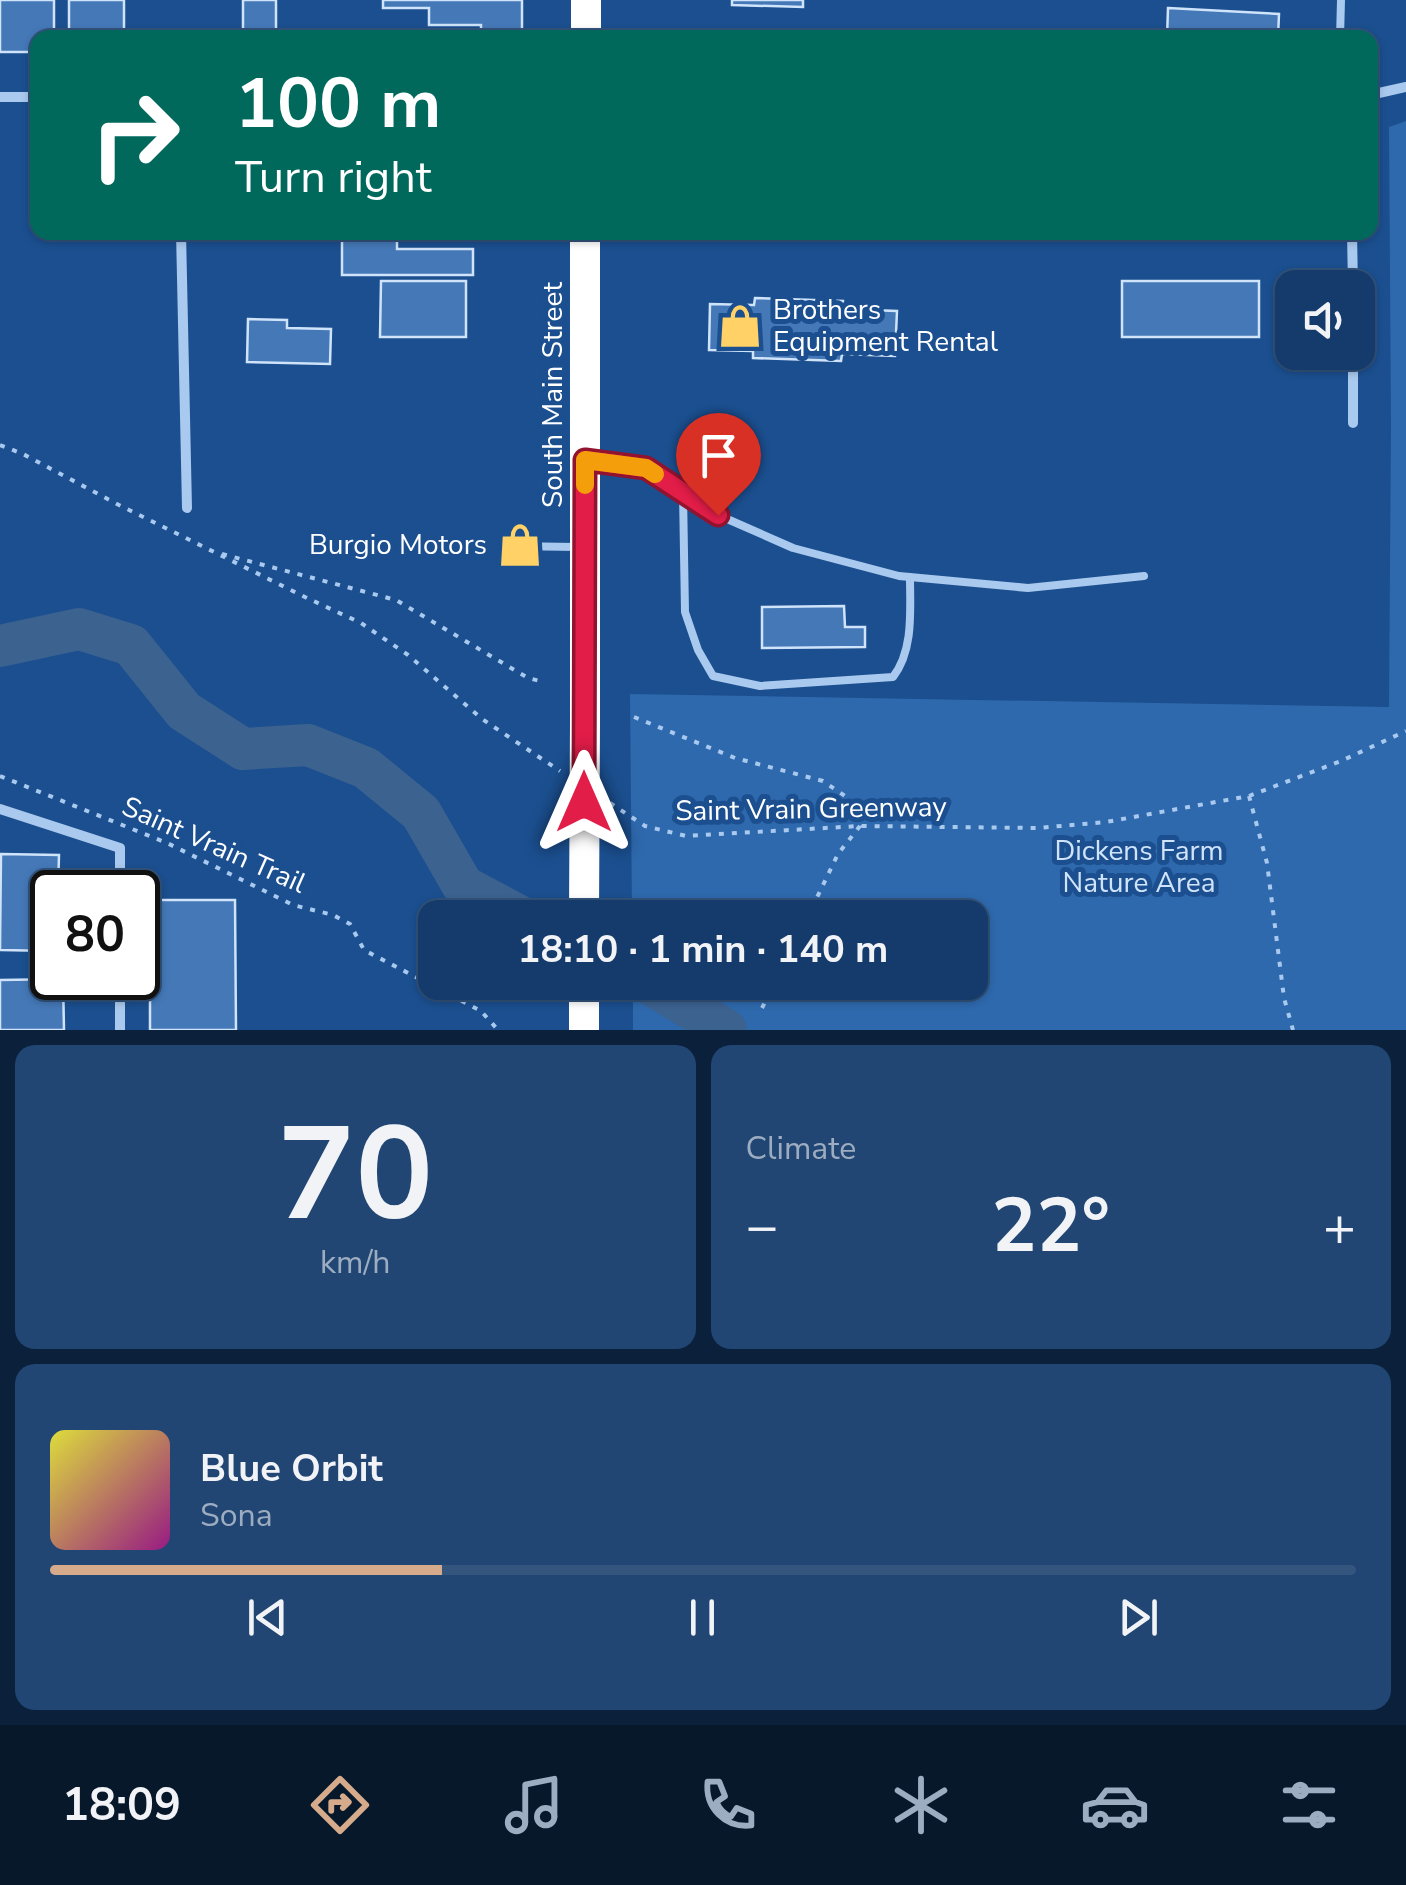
<!DOCTYPE html>
<meta charset="utf-8">
<style>
body{margin:0;font-family:"Nunito Sans",sans-serif;background:#214673;color:#f1f3f6;height:100vh;display:flex;flex-direction:column;font-size:38px;white-space:nowrap}
*{box-sizing:border-box;margin:0}
p{font-size:32px;color:#9dadc1}
.icon{flex:none;width:55px;height:55px;fill:none;stroke:currentColor;stroke-width:2;stroke-linecap:round;stroke-linejoin:round}
.map{position:relative;height:1030px;overflow:hidden}
.sheet{display:flex;flex-direction:column;gap:15px;padding:15px;background:#0b203b;flex:1}
.sheet>*{flex:none}
.banner{position:absolute;left:30px;top:30px;width:1348px;height:210px;border-radius:20px;box-shadow:0 2px 8px #0004,0 0 0 2px #33557e;background:#00695c;color:#fff;overflow:hidden}
.tools{position:absolute;left:1275px;top:270px;display:grid;gap:20px}
.tools a{display:grid;place-items:center;width:100px;height:100px;border-radius:20px;background:#143b6b;box-shadow:0 2px 8px #0004,0 0 0 2px #33557e;font-size:50px}
.speed{position:absolute;left:30px;top:870px;display:flex;gap:20px;font-size:50px;font-weight:700;text-align:center}
.speed>*{display:grid;place-content:center;width:130px;height:130px;border-radius:50%;background:#143b6b;box-shadow:0 2px 8px #0004,0 0 0 2px #33557e;line-height:1}
.speed .limit{border:5px solid #111;border-radius:15px;background:#fff;color:#111}
.pin{position:absolute;display:grid;place-items:center;width:85px;height:85px;color:#fff;margin:-102px -42px;border-radius:50% 50% 50% 0;rotate:-45deg;box-shadow:0 0 10px #0007}
.pin .icon{rotate:45deg}
.me{position:absolute;width:110px;margin:-55px;rotate:0deg;stroke-linejoin:round;filter:drop-shadow(0 0 8px #0008)}
.turn{display:flex;align-items:center;gap:35px;height:210px;padding:0 40px;font-size:45px}
.turn .icon{width:130px;height:130px;stroke-width:2.5}
.turn b{display:block;font-size:70px;line-height:85px}
.big{font-size:75px;font-weight:700;line-height:1.1}
.sheet .widget{flex:1;display:flex;flex-direction:column;justify-content:center;gap:15px;min-width:0;padding:0 35px;border-radius:20px;background:#214673}
.sheet .dial{align-items:center;gap:0}
.dial b{font-size:130px;line-height:1}
.song{display:flex;align-items:center;gap:30px}
.cover{width:120px;height:120px;border-radius:15px;background:linear-gradient(135deg,hsl(60 70% 55%),hsl(310 70% 35%))}
.played{height:10px;border-radius:5px;background:linear-gradient(90deg,#d6ab8b 30%,#33557e 30%)}
.keys{display:flex;justify-content:space-around;direction:ltr}
.heat{display:flex;justify-content:space-between;align-items:center;font-size:55px;direction:ltr}
.sheet .tiles{flex:1;display:grid;gap:15px;grid-template-columns:1fr 1fr}
.widget:last-child{grid-column:span 2}
.trip{position:absolute;left:418px;top:900px;width:570px;height:100px;border-radius:20px;background:#143b6b;box-shadow:0 2px 8px #0004,0 0 0 2px #33557e;font-weight:700;line-height:100px;text-align:center}
.tab-bar{display:flex;height:160px;justify-content:space-around;align-items:center;background:#08182b;color:#9dadc1}
.tab-bar .icon{width:70px;height:70px}
.tab-bar .current{color:#d6ab8b}
.tab-bar b{font-size:45px;color:#f1f3f6}
.map>svg:first-child{display:block}
.green{fill:#2e69ad}
.lines{fill:none;stroke-linecap:round;stroke-linejoin:round}
.river{stroke:#3c6290;stroke-width:42}
.building{fill:#4478b7;stroke:#cfe3fa;stroke-width:2.5}
.path{stroke:#a9c9ee;stroke-width:4;stroke-dasharray:5 8;stroke-linecap:butt}
.lane{stroke:#a9c9ee;stroke-width:8}
.street{stroke:#a9c9ee;stroke-width:10}
.highway{stroke:#fff;stroke-width:30}
.highway-bridge{stroke:#fff;stroke-width:30}
.route-casing{stroke:#92132f;stroke-width:25}
.route{stroke:#e11d48;stroke-width:18}
.slow{stroke:#f59e0b;stroke-width:18}
.labels{text-anchor:middle;dominant-baseline:central;stroke-width:10;stroke-linejoin:round;paint-order:stroke}
.poi-label{font-size:28px;fill:#fff;stroke:#1b4f8f;text-anchor:start}
.street-label{font-size:28px;fill:#fff;stroke:#1b4f8f}
.park-label{font-size:28px;fill:#cfe3fa;stroke:#1b4f8f}
</style>
<div class="map">
<svg width="1406" height="1030" viewBox="0 0 1406 1030">
<rect width="100%" height="100%" fill="#1b4f8f"/>
<path class="green" d="M1406,121V1030H633V983L970,982V918L632,917L630,694L1389,707L1391,425L1389,127Z"/>
<g class="lines">
<path class="river" d="M0,646L79,629L131,645L184,711L243,749L308,745L366,768L421,813L463,886L523,918
M647,982L726,1030"/>
</g>
<path class="building" d="M0,0H54V38H38V52H0Z
M69,0H124V38H69Z
M243,0H276V38H243Z
M383,0H522V38H481V25H429V8H383Z
M732,0H803V7L732,5Z
M1168,8L1279,14L1278,38H1167Z
M342,232H397V249H473V275H342Z
M381,281H466V337H380Z
M1122,281H1259V337H1122Z
M1283,281H1328V288H1292V337H1283Z
M755,298L843,301V309L897,311L895,356L842,354L841,361L753,358V351L709,350L710,304L754,305Z
M248,319L287,320V328L331,329L330,364L247,362Z
M844,606L845,627H865V647L762,648V607Z
M1,854L59,855L58,892H52V951L0,950Z
M150,900H235L236,1030H150Z
M63,979L64,1030H0V980Z"/>
<g class="lines">
<path class="path" d="M0,445L23,454L117,504L307,598L361,623L408,655L482,719L560,771
M222,554L396,600L528,678L540,681
M634,717L735,758L823,781L845,796L860,826L838,854L807,918
M0,776L167,843L293,905L333,915L350,924L364,950L481,1011L498,1030
M1249,796L1267,863L1284,998L1293,1030
M610,803L645,826L686,836L860,826L1038,828L1106,822L1249,796L1341,761L1406,731
M762,1008L775,982"/>
<path class="lane" d="M1340,38L1341,0
M594,461L647,469L718,515L793,548L899,576L1028,588L1144,576
M683,493L685,612L698,650L713,676L760,686L893,677C914,650 910,610 910,577
M502,546L577,547"/>
<path class="street" d="M1370,95L1406,87
M0,97H38
M181,232L187,508
M1352,232L1353,288
M1353,352V423
M0,809L120,848V892
M120,978V1030"/>
<path class="highway" d="M586,0V38
M585,724V232
M584,1030V982"/>
<path class="highway-bridge" d="M584,918L585,724"/>
</g>
<g class="lines">
<g class="route-casing">
<path id="route" d="M584,802L585,460L646,468L718,515"/>
</g>
<use href="#route" class="route"/>
<path class="slow" d="M585,485V460L646,468L655,474"/>
</g>
<defs>
<g id="shop-bare" transform="scale(3.45)"><path d="M-5-2.5h2.3a2.7 3.5 0 0 1 5.4 0H5L5.5 6h-11ZM-1.5-2.5h3a1.5 2.3 0 0 0-3 0Z" fill="#ffd166" stroke="#1b4f8f" stroke-width="2.5" paint-order="stroke"/></g>
</defs>
<g fill-rule="evenodd">
<use href="#shop-bare" x="740" y="326"/>
<use href="#shop-bare" x="520" y="545"/>
</g>
<g class="labels">
<g class="poi-label">
<text x="773" y="310">Brothers<tspan x="773" dy="32">Equipment Rental</tspan></text>
<text x="487" y="545" text-anchor="end">Burgio Motors</text>
</g>
<g class="street-label">
<text transform="translate(553 395) rotate(-90)">South Main Street</text>
<text transform="translate(811 809) rotate(-1)">Saint Vrain Greenway</text>
<text transform="translate(214 845) rotate(24)">Saint Vrain Trail</text>
</g>
<g class="park-label">
<text x="1139" y="851">Dickens Farm<tspan x="1139" dy="32">Nature Area</tspan></text>
</g>
</g>
</svg>
<div class="tools">
<a><svg class="icon" aria-label="sound" viewBox="0 0 24 24"><path d="M4 9h4l5-4v14l-5-4H4zM17 9q2 3 0 6"/></svg></a>
</div>
<div class="speed"><div class="limit">80</div></div>
<div class="pin" style="left:718px;top:515px;background:#d93025"><svg class="icon" aria-label="arrive" viewBox="0 0 24 24"><path d="M6 21V4h12l-3 4 3 4H6"/></svg></div>
<svg class="me" style="left:584px;top:802px" viewBox="-20 -20 40 40"><path d="M0-17L14 15 0 8-14 15z" fill="#e11d48" stroke="#fff" stroke-width="4"/></svg>
<div class="trip">18:10 · 1 min · 140 m</div>
<div class="banner">
<div class="turn"><svg class="icon" aria-label="right" viewBox="0 0 24 24"><path d="M7 20v-9h11M14 6l5 5-5 5"/></svg><div><b>100 m</b>Turn right</div></div>
</div>
</div>
<section class="sheet">
<div class="tiles">
<div class="widget dial"><b>70</b><p>km/h</p></div>
<div class="widget"><p>Climate</p>
<div class="heat"><a>−</a><b class="big">22°</b><a>+</a></div>
</div>
<div class="widget">
<div class="song"><i class="cover"></i><div><b>Blue Orbit</b><p>Sona</p></div></div>
<div class="played"></div>
<div class="keys"><svg class="icon" aria-label="previous" viewBox="0 0 24 24"><path d="M18 5L8 12l10 7zM5 5v14"/></svg><svg class="icon" aria-label="pause" viewBox="0 0 24 24"><path d="M8 5v14M16 5v14"/></svg><svg class="icon" aria-label="next" viewBox="0 0 24 24"><path d="M6 5l10 7-10 7zM19 5v14"/></svg></div>
</div>
</div>
</section>
<nav class="tab-bar">
<b>18:09</b>
<svg class="icon current" aria-label="directions" viewBox="0 0 24 24"><path d="M12 3l9 9-9 9-9-9zM9 14v-3h6M13 9l2 2-2 2"/></svg>
<svg class="icon" aria-label="music" viewBox="0 0 24 24"><path d="M9 18V5l10-2v13"/><circle cx="6" cy="18" r="3"/><circle cx="16" cy="16" r="3"/></svg>
<svg class="icon" aria-label="phone" viewBox="0 0 24 24"><path d="M5 4h4l2 5-3 2q2 4 5 5l2-3 5 2v4C11 20 4 13 5 4z"/></svg>
<svg class="icon" aria-label="climate" viewBox="0 0 24 24"><path d="M12 3v18M4 7l16 10M4 17L20 7"/></svg>
<svg class="icon" aria-label="car" viewBox="0 0 24 24"><path d="M5 17H2v-5l4-1 3-4h7l3 4 3 1v5h-3M9 17h6M6 11h13"/><circle cx="7" cy="17" r="2"/><circle cx="17" cy="17" r="2"/></svg>
<svg class="icon" aria-label="filters" viewBox="0 0 24 24"><path d="M4 7h16M4 17h16"/><circle cx="9" cy="7" r="2"/><circle cx="15" cy="17" r="2"/></svg>
</nav>
